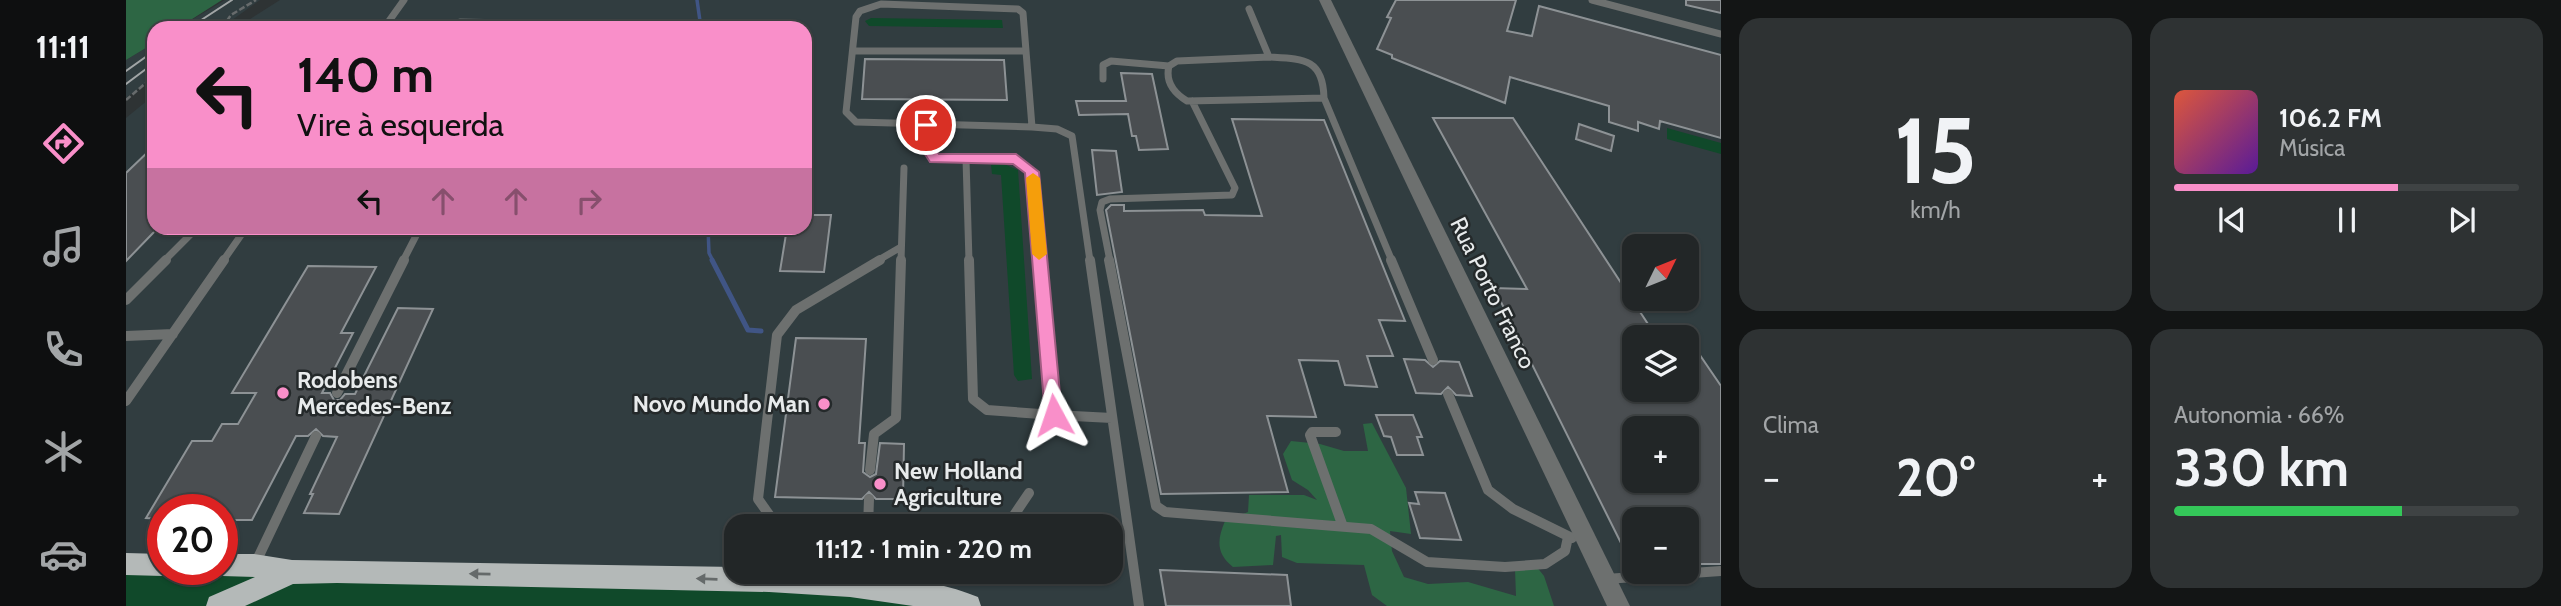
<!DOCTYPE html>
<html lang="pt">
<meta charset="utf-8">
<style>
body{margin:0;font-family:Cabin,sans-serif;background:#2e3233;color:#f1f3f6;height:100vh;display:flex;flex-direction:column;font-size:26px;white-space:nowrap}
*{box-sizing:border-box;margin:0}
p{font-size:23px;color:#a2a5a7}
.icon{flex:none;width:38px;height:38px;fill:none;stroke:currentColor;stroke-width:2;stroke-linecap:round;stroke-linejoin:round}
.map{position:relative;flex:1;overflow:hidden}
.panel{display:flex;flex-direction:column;gap:18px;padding:18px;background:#131515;width:840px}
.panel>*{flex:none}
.top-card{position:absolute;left:21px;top:21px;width:665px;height:214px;border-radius:21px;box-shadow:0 2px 5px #0004,0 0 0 2px #3f4344;background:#f98fc9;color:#111;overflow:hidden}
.needle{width:46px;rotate:47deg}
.tools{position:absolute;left:1496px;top:234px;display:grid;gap:14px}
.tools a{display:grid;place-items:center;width:77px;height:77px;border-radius:14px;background:#222627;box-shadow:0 2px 5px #0004,0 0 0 2px #3f4344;font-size:35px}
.speed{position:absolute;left:21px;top:494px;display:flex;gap:14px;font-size:35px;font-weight:700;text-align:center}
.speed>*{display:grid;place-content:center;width:91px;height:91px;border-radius:50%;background:#222627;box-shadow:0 2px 5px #0004,0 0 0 2px #3f4344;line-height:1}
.speed .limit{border:10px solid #d22;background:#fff;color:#111}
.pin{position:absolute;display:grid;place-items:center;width:60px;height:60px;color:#fff;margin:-30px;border:4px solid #fff;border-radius:50%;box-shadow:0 2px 7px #0007}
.me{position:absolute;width:77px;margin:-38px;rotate:355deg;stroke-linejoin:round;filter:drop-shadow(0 0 5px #0008)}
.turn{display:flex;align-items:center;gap:24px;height:147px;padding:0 35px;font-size:32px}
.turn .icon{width:91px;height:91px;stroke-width:2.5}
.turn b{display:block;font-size:49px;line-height:60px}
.lanes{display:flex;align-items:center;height:66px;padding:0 35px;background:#0003;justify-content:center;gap:35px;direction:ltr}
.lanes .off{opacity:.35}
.big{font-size:52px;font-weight:700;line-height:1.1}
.panel .tile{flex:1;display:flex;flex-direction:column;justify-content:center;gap:10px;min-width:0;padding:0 24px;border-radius:21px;background:#2e3233}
.panel .dial{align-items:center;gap:0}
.dial b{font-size:91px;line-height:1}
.song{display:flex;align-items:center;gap:21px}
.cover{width:84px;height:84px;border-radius:10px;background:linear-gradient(135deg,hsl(10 70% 55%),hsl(270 70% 35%))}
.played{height:7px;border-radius:4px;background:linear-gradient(90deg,#f98fc9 65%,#3f4344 65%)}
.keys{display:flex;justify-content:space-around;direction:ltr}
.heat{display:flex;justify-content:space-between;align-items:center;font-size:38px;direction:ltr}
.charge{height:10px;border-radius:5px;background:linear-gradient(90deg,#34c759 66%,#3f4344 0)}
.panel .tiles{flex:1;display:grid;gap:18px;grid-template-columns:repeat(2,1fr)}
.trip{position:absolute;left:598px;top:514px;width:399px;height:70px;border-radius:21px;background:#222627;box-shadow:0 2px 5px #0004,0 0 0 2px #3f4344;font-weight:700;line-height:70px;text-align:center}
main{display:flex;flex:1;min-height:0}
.menu{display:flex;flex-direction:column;width:126px;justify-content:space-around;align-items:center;background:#0e0f10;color:#a2a5a7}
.menu .icon{width:49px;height:49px}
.menu .selected{color:#f98fc9}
.menu b{font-size:32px;color:#f1f3f6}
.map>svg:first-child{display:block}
.built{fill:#313d40;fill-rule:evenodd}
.green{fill:#10492a}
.forest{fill:#2d6644}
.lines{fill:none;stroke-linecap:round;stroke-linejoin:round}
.stream-far1{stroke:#405585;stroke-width:3.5}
.stream{stroke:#405585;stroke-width:5}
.building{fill:#4a4e51;stroke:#8d9295;stroke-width:2;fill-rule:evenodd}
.path{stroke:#676b6c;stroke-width:2.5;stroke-dasharray:6 2.5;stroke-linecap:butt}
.service-far1{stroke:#6d706f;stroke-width:7}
.service{stroke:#6d706f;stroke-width:10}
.minor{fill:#6d706f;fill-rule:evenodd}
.trunk{fill:#b4b9b8;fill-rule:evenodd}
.tram{stroke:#a1a5a6;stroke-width:2}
.oneway{fill:#656a6a}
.route{fill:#f98fc9;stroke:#a25d83;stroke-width:2}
.slow{fill:#f59e0b}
.poi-dot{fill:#f98fc9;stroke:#24292a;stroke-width:2.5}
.labels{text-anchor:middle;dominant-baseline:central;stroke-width:5;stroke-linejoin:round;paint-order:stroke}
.street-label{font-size:23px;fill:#e8ebec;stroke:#24292a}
.poi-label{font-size:23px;font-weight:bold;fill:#e8ebec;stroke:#24292a;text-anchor:start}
</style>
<main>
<nav class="menu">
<b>11:11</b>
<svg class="icon selected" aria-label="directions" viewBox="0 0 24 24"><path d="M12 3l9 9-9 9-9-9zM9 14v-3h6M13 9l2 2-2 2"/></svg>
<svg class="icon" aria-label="music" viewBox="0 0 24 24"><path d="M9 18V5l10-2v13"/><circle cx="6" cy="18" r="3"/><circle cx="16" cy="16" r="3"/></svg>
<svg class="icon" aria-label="phone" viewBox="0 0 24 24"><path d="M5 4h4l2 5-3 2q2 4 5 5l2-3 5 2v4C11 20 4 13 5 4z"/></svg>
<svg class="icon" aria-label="climate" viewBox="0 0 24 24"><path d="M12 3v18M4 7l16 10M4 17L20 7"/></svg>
<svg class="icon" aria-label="car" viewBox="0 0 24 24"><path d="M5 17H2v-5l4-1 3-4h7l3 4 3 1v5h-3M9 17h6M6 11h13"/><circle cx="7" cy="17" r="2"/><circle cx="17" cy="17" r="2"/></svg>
</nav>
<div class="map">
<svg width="1595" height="606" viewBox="0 0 1595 606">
<rect width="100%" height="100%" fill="#2e3334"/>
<path class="built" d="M99,0H134L95,28H52Z
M154,0H1595V606H820L96,569V509H37V568L0,567V118L28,95V228H679V28H110ZM1508,247H1561V299H1508ZM1508,338H1561V390H1508ZM1508,429H1561V481H1508ZM1508,520H1561V572H1508ZM611,527H985V572H611Z
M28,43V77L0,98V60Z"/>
<path class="green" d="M745,18L876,20L877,28L743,26L739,21Z
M1541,128L1595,143V154L1541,139Z
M878,164L892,170L906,379L892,381L888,375L875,175L866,174L865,165Z
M0,564L37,569L738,585L843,606H0Z"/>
<path class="forest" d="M0,0H96L52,28H28V43L0,60Z
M1246,423L1280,488L1285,534L1264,531L1266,551L1278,577L1302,584L1342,582L1390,596L1389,569L1410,566L1418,576L1428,606H1261L1246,595L1238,565L1171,563L1156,557L1155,535L1150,536L1147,565L1107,567C1090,553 1091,540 1099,521L1122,512L1123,495H1178L1191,500L1182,490L1166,480L1157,454L1165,441L1194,444L1218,451H1242L1237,424Z"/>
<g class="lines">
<path class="stream-far1" d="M571,0L575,28
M582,228L583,253L587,261"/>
<path class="stream" d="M586,260L622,330L635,331"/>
</g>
<path class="building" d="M1270,0H1390L1381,31L1406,36L1413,6L1595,55V138L1534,121L1533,129L1512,122V131L1483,122V106L1384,77L1379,103L1266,58V55L1251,49L1265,18L1261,17Z
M1560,0H1595V13L1560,5Z
M739,59L878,60L881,100L736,99Z
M995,73L1026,74L1042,149L1013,150L1010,136H1006L1002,114L953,115L950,101H1000Z
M1307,118H1387L1522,324L1554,326L1595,386V564H1561V520H1508V544L1495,543L1368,288L1401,289ZM1508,338H1561V390H1508ZM1508,429H1561V481H1508Z
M1106,119L1198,120L1279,321L1253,320L1267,356H1241L1251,387L1219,385L1212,361L1173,360L1190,417L1141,416L1162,492L1035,494L980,210L985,205H998V211L1077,210L1079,215L1136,216Z
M1453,124L1488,136L1485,151L1450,139Z
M28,146V232L0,261V173Z
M966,150L990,151L996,192L971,195Z
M679,215H705L698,272L654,271L661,228H679Z
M182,266L250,267L215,333H227L196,393H204L208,400H214L219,394H229L272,308L307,309L213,514L178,513L187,494H184L211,437L197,436L190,429L182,436H170L126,520H96V509H37V519L20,518L66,441H86L96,424H112L130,393H106Z
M670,338L740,339L733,443H739L737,472L744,477L750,474L754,443L778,444L777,499H750L743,492L736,499L649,497Z
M1278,359L1299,360L1307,367L1314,361L1333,362L1346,396L1330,395L1322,387L1315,394L1290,393Z
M1250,415H1287L1296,437H1291L1297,455H1271L1265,437L1258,436Z
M1289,492L1319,493L1335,540L1294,538L1283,503L1293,504Z
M1034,570L1161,575L1165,606H1040Z"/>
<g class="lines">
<path class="path" d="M96,28L105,15L130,0
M0,100L28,76"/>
<path class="service-far1" d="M1466,0L1595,34
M755,4L892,9L897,13L906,127L730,122L720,112L730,17L734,11Z
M1123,9L1143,57C1177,59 1197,58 1198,98L1266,261
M258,28L278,0
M325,28L334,22L388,23L394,28
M727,51H899
M1143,57L1051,61L1043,66C1039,82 1048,93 1061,101L1198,98
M977,79V65L985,61L1043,66
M799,125V145L809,158L890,159L906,171L914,261
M906,127L931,129L946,136L964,261
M840,159L843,261
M38,261L71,228
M97,261L120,228
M277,261L294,228
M751,261L775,247
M775,261L778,168
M984,261L974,210L976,202L984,199L1106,195L1109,188L1066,101"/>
<path class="service" d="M843,260L847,399L861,410L928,415
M914,260L928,415L986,418
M964,260L1013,606
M983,260L1030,506L1039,512L1245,529L1301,562L1379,567L1419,564L1439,551L1442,537
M1265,260L1307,360
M0,300L40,260
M0,336L47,334
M211,393L278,260
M1322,394L1362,490L1387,509L1446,538
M0,401L98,260
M1210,432H1186L1184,435L1216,524
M744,470L748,434L770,418L775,260
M677,527L644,516L632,499L651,335L670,310L754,260
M742,527L743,499
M880,527L903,493
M129,564L190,436
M1480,579L1595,571"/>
<path class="minor" d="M1193,0H1205L1504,606H1481Z"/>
<path class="trunk" d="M0,553L37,554V569H47L37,576L0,575Z
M96,554H128L166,560L611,567V572C687,572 780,568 852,597L855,606H787L724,597L643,592L211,583L167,584L119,606H80L83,597L129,577L96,576L88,573L86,569H96Z"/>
<path class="tram" d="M63,28L106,0
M0,71L28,51
M0,84L28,63"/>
</g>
<defs><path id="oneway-solid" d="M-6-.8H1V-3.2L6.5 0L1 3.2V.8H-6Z" transform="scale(1.75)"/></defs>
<g class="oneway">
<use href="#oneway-solid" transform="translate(354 574) rotate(-179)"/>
<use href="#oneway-solid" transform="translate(581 579) rotate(-178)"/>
</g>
<path class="route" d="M800,121L806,125V144L813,154H890L913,172L936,415L934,421H921L919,415L899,173L887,164L804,162L793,145V125Z"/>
<path class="slow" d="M907,173L914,178L921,254L913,260L906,254L900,178Z"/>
<g class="poi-dot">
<circle cx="157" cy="393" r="7"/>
<circle cx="698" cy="404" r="7"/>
<circle cx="754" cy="484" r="7"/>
</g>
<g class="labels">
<g class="street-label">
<text transform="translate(1367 293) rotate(64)">Rua Porto Franco</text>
</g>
<g class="poi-label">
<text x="171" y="380">Rodobens<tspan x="171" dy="26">Mercedes-Benz</tspan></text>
<text x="684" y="404" text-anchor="end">Novo Mundo Man</text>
<text x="768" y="471">New Holland<tspan x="768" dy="26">Agriculture</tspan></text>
</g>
</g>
</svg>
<div class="tools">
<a><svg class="needle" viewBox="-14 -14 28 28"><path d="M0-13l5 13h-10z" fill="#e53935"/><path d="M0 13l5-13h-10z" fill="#a2a5a7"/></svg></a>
<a><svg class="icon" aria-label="layers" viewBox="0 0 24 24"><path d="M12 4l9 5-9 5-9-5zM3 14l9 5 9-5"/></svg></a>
<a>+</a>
<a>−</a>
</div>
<div class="speed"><div class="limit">20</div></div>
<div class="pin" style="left:800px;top:125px;background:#d93025"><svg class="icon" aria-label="arrive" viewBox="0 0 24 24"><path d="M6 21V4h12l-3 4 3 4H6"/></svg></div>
<svg class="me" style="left:928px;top:415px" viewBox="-20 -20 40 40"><path d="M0-17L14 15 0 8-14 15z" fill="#f98fc9" stroke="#fff" stroke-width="4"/></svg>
<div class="trip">11:12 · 1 min · 220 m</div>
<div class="top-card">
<div class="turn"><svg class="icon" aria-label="left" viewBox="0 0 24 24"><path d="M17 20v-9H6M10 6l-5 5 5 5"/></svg><div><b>140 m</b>Vire à esquerda</div></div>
<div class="lanes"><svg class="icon" aria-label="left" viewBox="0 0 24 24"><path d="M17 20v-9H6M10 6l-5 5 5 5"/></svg><svg class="icon off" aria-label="ahead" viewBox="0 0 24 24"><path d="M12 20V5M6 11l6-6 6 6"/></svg><svg class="icon off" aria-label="ahead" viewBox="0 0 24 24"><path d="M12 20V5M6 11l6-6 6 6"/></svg><svg class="icon off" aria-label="right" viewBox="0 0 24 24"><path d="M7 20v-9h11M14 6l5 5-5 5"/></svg></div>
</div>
</div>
<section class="panel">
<div class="tiles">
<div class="tile dial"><b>15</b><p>km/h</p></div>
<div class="tile">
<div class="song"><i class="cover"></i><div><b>106.2 FM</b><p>Música</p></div></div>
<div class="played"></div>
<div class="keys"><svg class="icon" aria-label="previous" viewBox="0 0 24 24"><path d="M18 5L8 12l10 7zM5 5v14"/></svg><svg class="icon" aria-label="pause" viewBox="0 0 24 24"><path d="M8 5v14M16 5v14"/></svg><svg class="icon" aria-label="next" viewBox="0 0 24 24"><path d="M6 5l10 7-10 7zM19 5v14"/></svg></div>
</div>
<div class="tile"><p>Clima</p>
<div class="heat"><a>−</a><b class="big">20°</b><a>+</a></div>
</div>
<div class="tile"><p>Autonomia · 66%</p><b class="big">330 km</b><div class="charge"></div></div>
</div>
</section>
</main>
